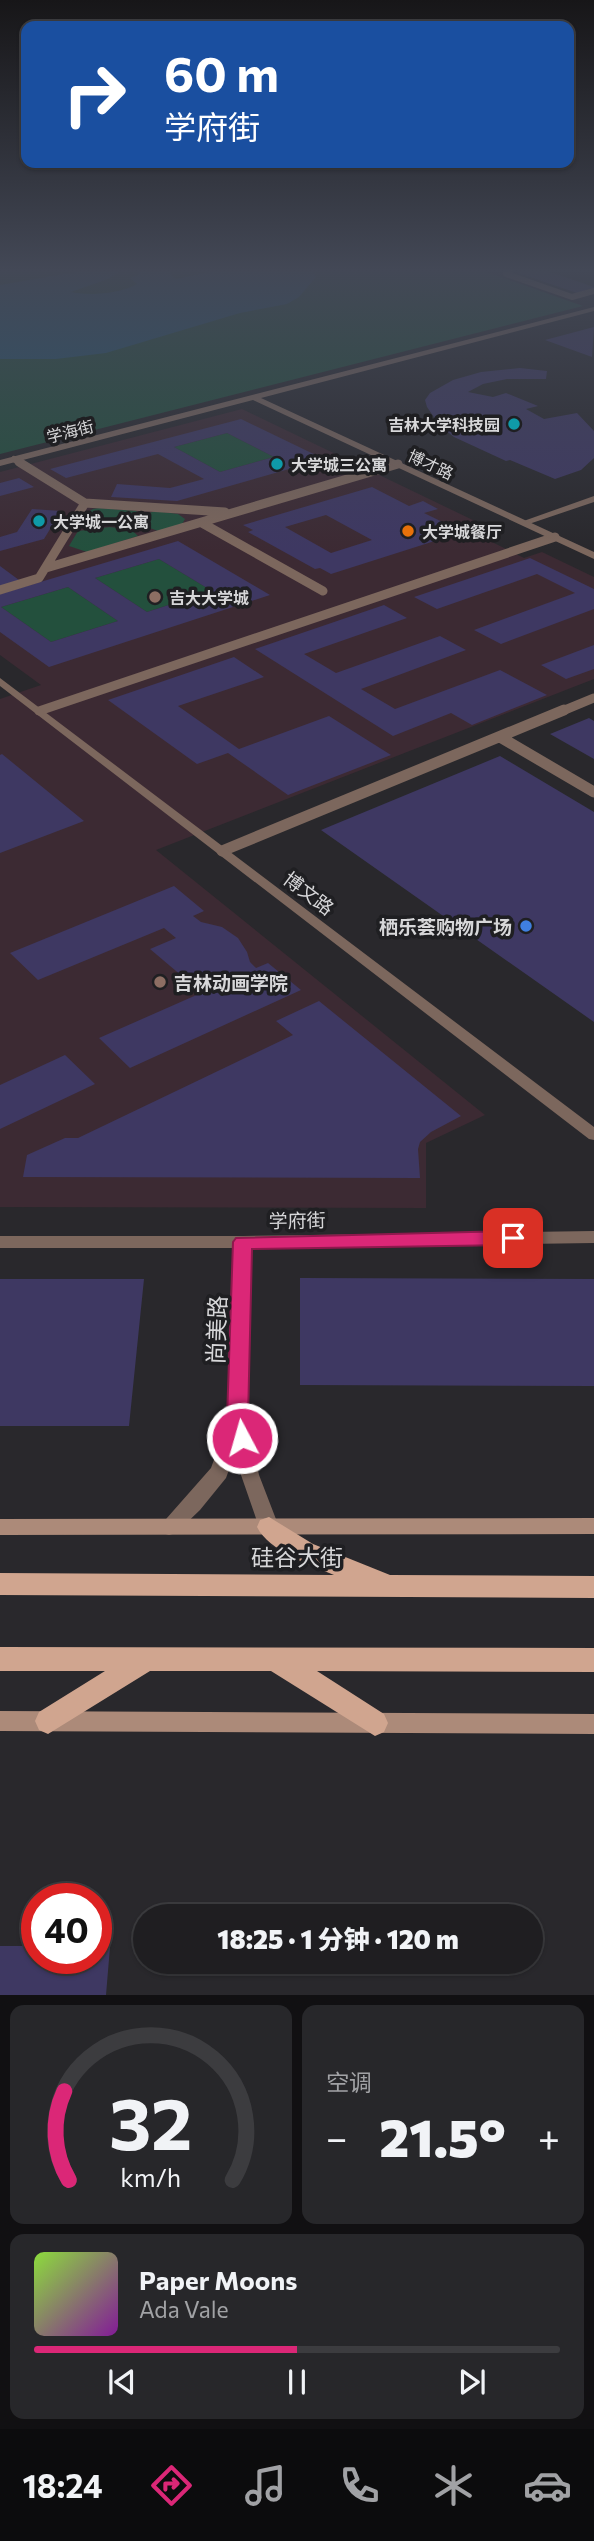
<!DOCTYPE html>
<html lang="zh">
<meta charset="utf-8">
<style>
body{margin:0;font-family:Commissioner,"Noto Sans SC",sans-serif;background:#27272a;color:#f1f3f6;height:100vh;display:flex;flex-direction:column;font-size:26px;white-space:nowrap}
*{box-sizing:border-box;margin:0}
p{font-size:23px;color:#a1a2a5}
.icon{flex:none;width:38px;height:38px;fill:none;stroke:currentColor;stroke-width:2;stroke-linecap:round;stroke-linejoin:round}
.map{position:relative;height:1995px;overflow:hidden}
.panel{display:flex;flex-direction:column;gap:10px;padding:10px;background:#111012;flex:1}
.panel>*{flex:none}
.banner{position:absolute;left:21px;top:21px;width:553px;height:147px;border-radius:14px;box-shadow:0 2px 5px #0004,0 0 0 2px #3c3c3f;background:#1a4fa0;color:#fff;overflow:hidden}
.speed{position:absolute;left:21px;top:1883px;display:flex;gap:14px;font-size:35px;font-weight:700;text-align:center}
.speed>*{display:grid;place-content:center;width:91px;height:91px;border-radius:50%;background:#1f1e21;box-shadow:0 2px 5px #0004,0 0 0 2px #3c3c3f;line-height:1}
.speed .limit{border:10px solid #d22;background:#fff;color:#111}
.pin{position:absolute;display:grid;place-items:center;width:60px;height:60px;color:#fff;margin:-30px;border-radius:14px;box-shadow:0 4px 10px #0006}
.me{position:absolute;width:77px;margin:-38px;rotate:354deg;stroke-linejoin:round;filter:drop-shadow(0 0 5px #0008)}
.turn{display:flex;align-items:center;gap:24px;height:147px;padding:0 28px;font-size:32px}
.turn .icon{width:91px;height:91px;stroke-width:2.5}
.turn b{display:block;font-size:49px;line-height:60px}
.big{font-size:52px;font-weight:800;line-height:1.1}
.panel .widget{flex:1;display:flex;flex-direction:column;justify-content:center;gap:10px;min-width:0;padding:0 24px;border-radius:14px;background:#27272a}
.panel .dial{align-items:center;gap:0}
.dial svg{height:182px;overflow:visible;fill:none;stroke:#3c3c3f;stroke-width:7;stroke-linecap:round;text-anchor:middle}
.dial text{fill:#f1f3f6;stroke:none}
.song{display:flex;align-items:center;gap:21px}
.cover{width:84px;height:84px;border-radius:10px;background:linear-gradient(135deg,hsl(90 70% 55%),hsl(290 70% 35%))}
.played{height:7px;border-radius:4px;background:linear-gradient(90deg,#db2777 50%,#3c3c3f 50%)}
.keys{display:flex;justify-content:space-around;direction:ltr}
.heat{display:flex;justify-content:space-between;align-items:center;font-size:38px;direction:ltr}
.panel .tiles{flex:1;display:grid;gap:10px;grid-template-columns:1fr 1fr}
.widget:last-child{grid-column:span 2}
.trip{position:absolute;left:133px;top:1904px;width:410px;height:70px;border-radius:35px;background:#1f1e21;box-shadow:0 2px 5px #0004,0 0 0 2px #3c3c3f;font-weight:800;line-height:70px;text-align:center}
.dock{display:flex;height:112px;justify-content:space-around;align-items:center;background:#0c0c0d;color:#a1a2a5}
.dock .icon{width:49px;height:49px}
.dock .current{color:#db2777}
.dock b{font-size:32px;color:#f1f3f6}
.map>svg:first-child{display:block}
.education{fill:#3c2a33}
.green{fill:#23503d}
.water{fill:#245772}
.building{fill:#3e3862;fill-rule:evenodd}
.lines{fill:none;stroke-linecap:round;stroke-linejoin:round}
.service-far2{stroke:#7c675d;stroke-width:6}
.service-far1{stroke:#7c675d;stroke-width:9}
.service{stroke:#7c675d;stroke-width:11}
.minor{fill:#7c675d;fill-rule:evenodd}
.tertiary{fill:#7c675d;fill-rule:evenodd}
.secondary{fill:#ac8a79;fill-rule:evenodd}
.primary{fill:#d0a58f;fill-rule:evenodd}
.route{fill:#db2777;stroke:#8e194d;stroke-width:2}
.culture-dot{fill:#0f9aa8;stroke:#1f1f22;stroke-width:2.5}
.food-dot{fill:#e8710a;stroke:#1f1f22;stroke-width:2.5}
.education-dot{fill:#8d6e63;stroke:#1f1f22;stroke-width:2.5}
.shop-dot{fill:#3f7fe0;stroke:#1f1f22;stroke-width:2.5}
.labels{text-anchor:middle;dominant-baseline:central;stroke-width:7;stroke-linejoin:round;paint-order:stroke}
.far-poi-label{font-size:16px;font-weight:bold;fill:#d7d7d9;stroke:#1f1f22;text-anchor:start}
.far-street-label{font-size:16px;fill:#d7d7d9;stroke:#1f1f22}
.street-label{font-size:19px;fill:#d7d7d9;stroke:#1f1f22}
.poi-label{font-size:19px;font-weight:bold;fill:#d7d7d9;stroke:#1f1f22;text-anchor:end}
.near-street-label{font-size:23px;fill:#d7d7d9;stroke:#1f1f22}
</style>
<div class="map">
<svg width="594" height="1995" viewBox="0 0 594 1995">
<rect width="100%" height="100%" fill="#29282c"/>
<path class="education" d="M242,409L502,534L486,539L524,558L542,552L594,577V679L156,850L485,1115L426,1143V1208L0,1207V699L41,685L0,655V472Z"/>
<path class="green" d="M0,271H484L583,306L0,454Z
M227,433L274,457L220,472L174,447Z
M93,509L99,508L137,511C126,525 100,523 84,521L88,512Z
M155,511L178,514L185,519L182,524L158,531L136,523L141,516Z
M110,527L132,530L138,536L87,552L69,546L78,531Z
M159,559L212,591L147,612L95,578Z
M68,587L118,621L51,642L1,607Z"/>
<path class="water" d="M81,271H120L108,279L71,292C90,296 119,294 137,284L130,278L140,274L136,271H171V275L176,279L214,271H313L316,277L299,297L287,304L240,313L106,353L56,359H0V285Z"/>
<path class="building" d="M547,271L594,287V289L577,293L515,272Z
M594,327L592,357L545,340Z
M520,368L547,371L546,379H507L483,384L468,392L493,397L506,393L538,406L526,409L544,419L577,413L594,431V458L581,470L555,479L510,460L506,461L454,437L440,426L427,407L425,400L430,393L453,380L481,372Z
M241,419L324,459L177,501L111,497L117,484L170,488L204,479L158,454L66,478L50,469ZM227,433L274,457L220,472L174,447Z
M19,478L34,487L0,496V483Z
M372,487L409,506L423,501L438,509L424,513L463,532L331,574L320,568L315,569L248,532L253,530L243,525ZM326,515L372,540L331,553L285,527Z
M32,509L61,511L44,539L0,551V537L17,532Z
M178,541L270,595L49,667L0,632V594ZM159,559L212,591L147,612L95,578ZM68,587L118,621L51,642L1,607Z
M530,558L594,589V609L501,644L474,630L575,593L537,574L437,609L414,597Z
M0,566L19,580L0,586Z
M384,605L407,618L304,654L336,673L440,636L466,650L361,689L395,709L500,670L547,695L472,725L451,713L393,736L255,649Z
M594,645V669L566,679L541,665Z
M234,657L264,677L178,706L239,749L329,716L391,755L288,795L228,753L197,764L108,700Z
M589,718L594,721V759L550,734Z
M2,754L84,821L0,853V755Z
M500,756L594,812V1022L321,830Z
M174,886L204,911L193,916L201,922L222,927L238,938L247,952L250,962L256,968L268,963L301,990L130,1068L99,1038L226,982L214,972L189,982L150,949L176,938L164,928L38,980L10,953Z
M319,1001L461,1116L431,1132L420,1142L418,1149L420,1178L23,1177L27,1155L65,1138H78L293,1035L276,1021Z
M65,1055L95,1084L0,1129V1085Z
M300,1278L594,1279V1386L300,1385Z
M0,1279H144L129,1426H0Z
M0,1946H37V1958H96V1947H110L106,1995H0Z"/>
<g class="lines">
<path class="service-far2" d="M510,271L506,274L572,297L594,291
M14,459L21,464"/>
<path class="service-far1" d="M85,503L225,512
M202,523L323,591
M46,568L398,464
M0,590L39,578L85,503L19,462
M39,711L555,537
M560,712L594,698"/>
<path class="service" d="M500,737L594,792
M222,851L564,710"/>
<path class="minor" d="M594,496V502L526,525L518,523Z"/>
<path class="tertiary" d="M594,307V311L261,398L594,552V559L253,400L0,466V460Z
M0,678L594,1127V1140L589,1139L0,686Z
M594,1231V1243L251,1248L247,1419L259,1475L279,1527L276,1533L269,1535L262,1533L259,1527L241,1475L236,1451L226,1478L200,1510L176,1533L169,1535L162,1533L159,1527L211,1468L229,1418L235,1248H0V1236H243Z"/>
<path class="secondary" d="M594,1518V1534L0,1535V1519Z
M0,1711L594,1714V1734L0,1731Z"/>
<path class="primary" d="M269,1517L313,1544L390,1575L594,1576V1598L0,1595V1573L334,1575C310,1565 269,1551 257,1527L260,1520Z
M0,1647L594,1648V1672L317,1671L384,1714L388,1723L384,1732L375,1736L271,1671H150L48,1734L39,1730L35,1721L39,1712L105,1671H0Z"/>
</g>
<linearGradient id="sky" x2="0" y2="1"><stop stop-color="#171618"/><stop offset="0.49" stop-color="#434856"/><stop offset="1" stop-color="#434856" stop-opacity="0"/></linearGradient>
<rect width="594" height="551" fill="url(#sky)"/>
<path class="route" d="M513,1231L520,1233L522,1238L520,1243L513,1245L252,1249L248,1419L252,1438L249,1444L242,1446L234,1444L227,1419L233,1242L236,1238Z"/>
<g class="culture-dot">
<circle cx="514" cy="424" r="7"/>
<circle cx="277" cy="464" r="7"/>
<circle cx="39" cy="521" r="7"/>
</g>
<circle class="food-dot" cx="408" cy="531" r="7"/>
<g class="education-dot">
<circle cx="155" cy="597" r="7"/>
<circle cx="160" cy="982" r="7"/>
</g>
<circle class="shop-dot" cx="526" cy="926" r="7"/>
<g class="labels">
<g class="far-poi-label">
<text x="500" y="424" text-anchor="end">吉林大学科技园</text>
<text x="291" y="464">大学城三公寓</text>
<text x="53" y="521">大学城一公寓</text>
<text x="422" y="531">大学城餐厅</text>
<text x="169" y="597">吉大大学城</text>
</g>
<g class="far-street-label">
<text transform="translate(70 431) rotate(-14)">学海街</text>
<text transform="translate(431 464) rotate(25)">博才路</text>
</g>
<g class="street-label">
<text transform="translate(309 893) rotate(37)">博文路</text>
<text transform="translate(297 1220) rotate(-1)">学府街</text>
</g>
<g class="poi-label">
<text x="512" y="926">栖乐荟购物广场</text>
<text x="174" y="982" text-anchor="start">吉林动画学院</text>
</g>
<g class="near-street-label">
<text transform="translate(216 1330) rotate(-88)">尚美路</text>
<text x="297" y="1557">硅谷大街</text>
</g>
</g>
</svg>
<div class="speed"><div class="limit">40</div></div>
<div class="pin" style="left:513px;top:1238px;background:#d93025"><svg class="icon" aria-label="arrive" viewBox="0 0 24 24"><path d="M6 21V4h12l-3 4 3 4H6"/></svg></div>
<svg class="me" style="left:242px;top:1438px" viewBox="-20 -20 40 40"><circle r="17" fill="#db2777" stroke="#fff" stroke-width="3"/><path d="M0-11L8 9 0 5-8 9z" fill="#fff"/></svg>
<div class="trip">18:25 · 1 分钟 · 120 m</div>
<div class="banner">
<div class="turn"><svg class="icon" aria-label="right" viewBox="0 0 24 24"><path d="M7 20v-9h11M14 6l5 5-5 5"/></svg><div><b>60 m</b>学府街</div></div>
</div>
</div>
<section class="panel">
<div class="tiles">
<div class="widget dial"><svg viewBox="0 0 100 80">
<path d="M14 69A42 42 0 1 1 86 69"/>
<path d="M14 69A42 42 0 0 1 12 30" stroke="#db2777"/>
<text x="50" y="56" font-size="32" font-weight="700">32</text>
<text x="50" y="72" font-size="11">km/h</text>
</svg></div>
<div class="widget"><p>空调</p>
<div class="heat"><a>−</a><b class="big">21.5°</b><a>+</a></div>
</div>
<div class="widget">
<div class="song"><i class="cover"></i><div><b>Paper Moons</b><p>Ada Vale</p></div></div>
<div class="played"></div>
<div class="keys"><svg class="icon" aria-label="previous" viewBox="0 0 24 24"><path d="M18 5L8 12l10 7zM5 5v14"/></svg><svg class="icon" aria-label="pause" viewBox="0 0 24 24"><path d="M8 5v14M16 5v14"/></svg><svg class="icon" aria-label="next" viewBox="0 0 24 24"><path d="M6 5l10 7-10 7zM19 5v14"/></svg></div>
</div>
</div>
</section>
<nav class="dock">
<b>18:24</b>
<svg class="icon current" aria-label="directions" viewBox="0 0 24 24"><path d="M12 3l9 9-9 9-9-9zM9 14v-3h6M13 9l2 2-2 2"/></svg>
<svg class="icon" aria-label="music" viewBox="0 0 24 24"><path d="M9 18V5l10-2v13"/><circle cx="6" cy="18" r="3"/><circle cx="16" cy="16" r="3"/></svg>
<svg class="icon" aria-label="phone" viewBox="0 0 24 24"><path d="M5 4h4l2 5-3 2q2 4 5 5l2-3 5 2v4C11 20 4 13 5 4z"/></svg>
<svg class="icon" aria-label="climate" viewBox="0 0 24 24"><path d="M12 3v18M4 7l16 10M4 17L20 7"/></svg>
<svg class="icon" aria-label="car" viewBox="0 0 24 24"><path d="M5 17H2v-5l4-1 3-4h7l3 4 3 1v5h-3M9 17h6M6 11h13"/><circle cx="7" cy="17" r="2"/><circle cx="17" cy="17" r="2"/></svg>
</nav>
